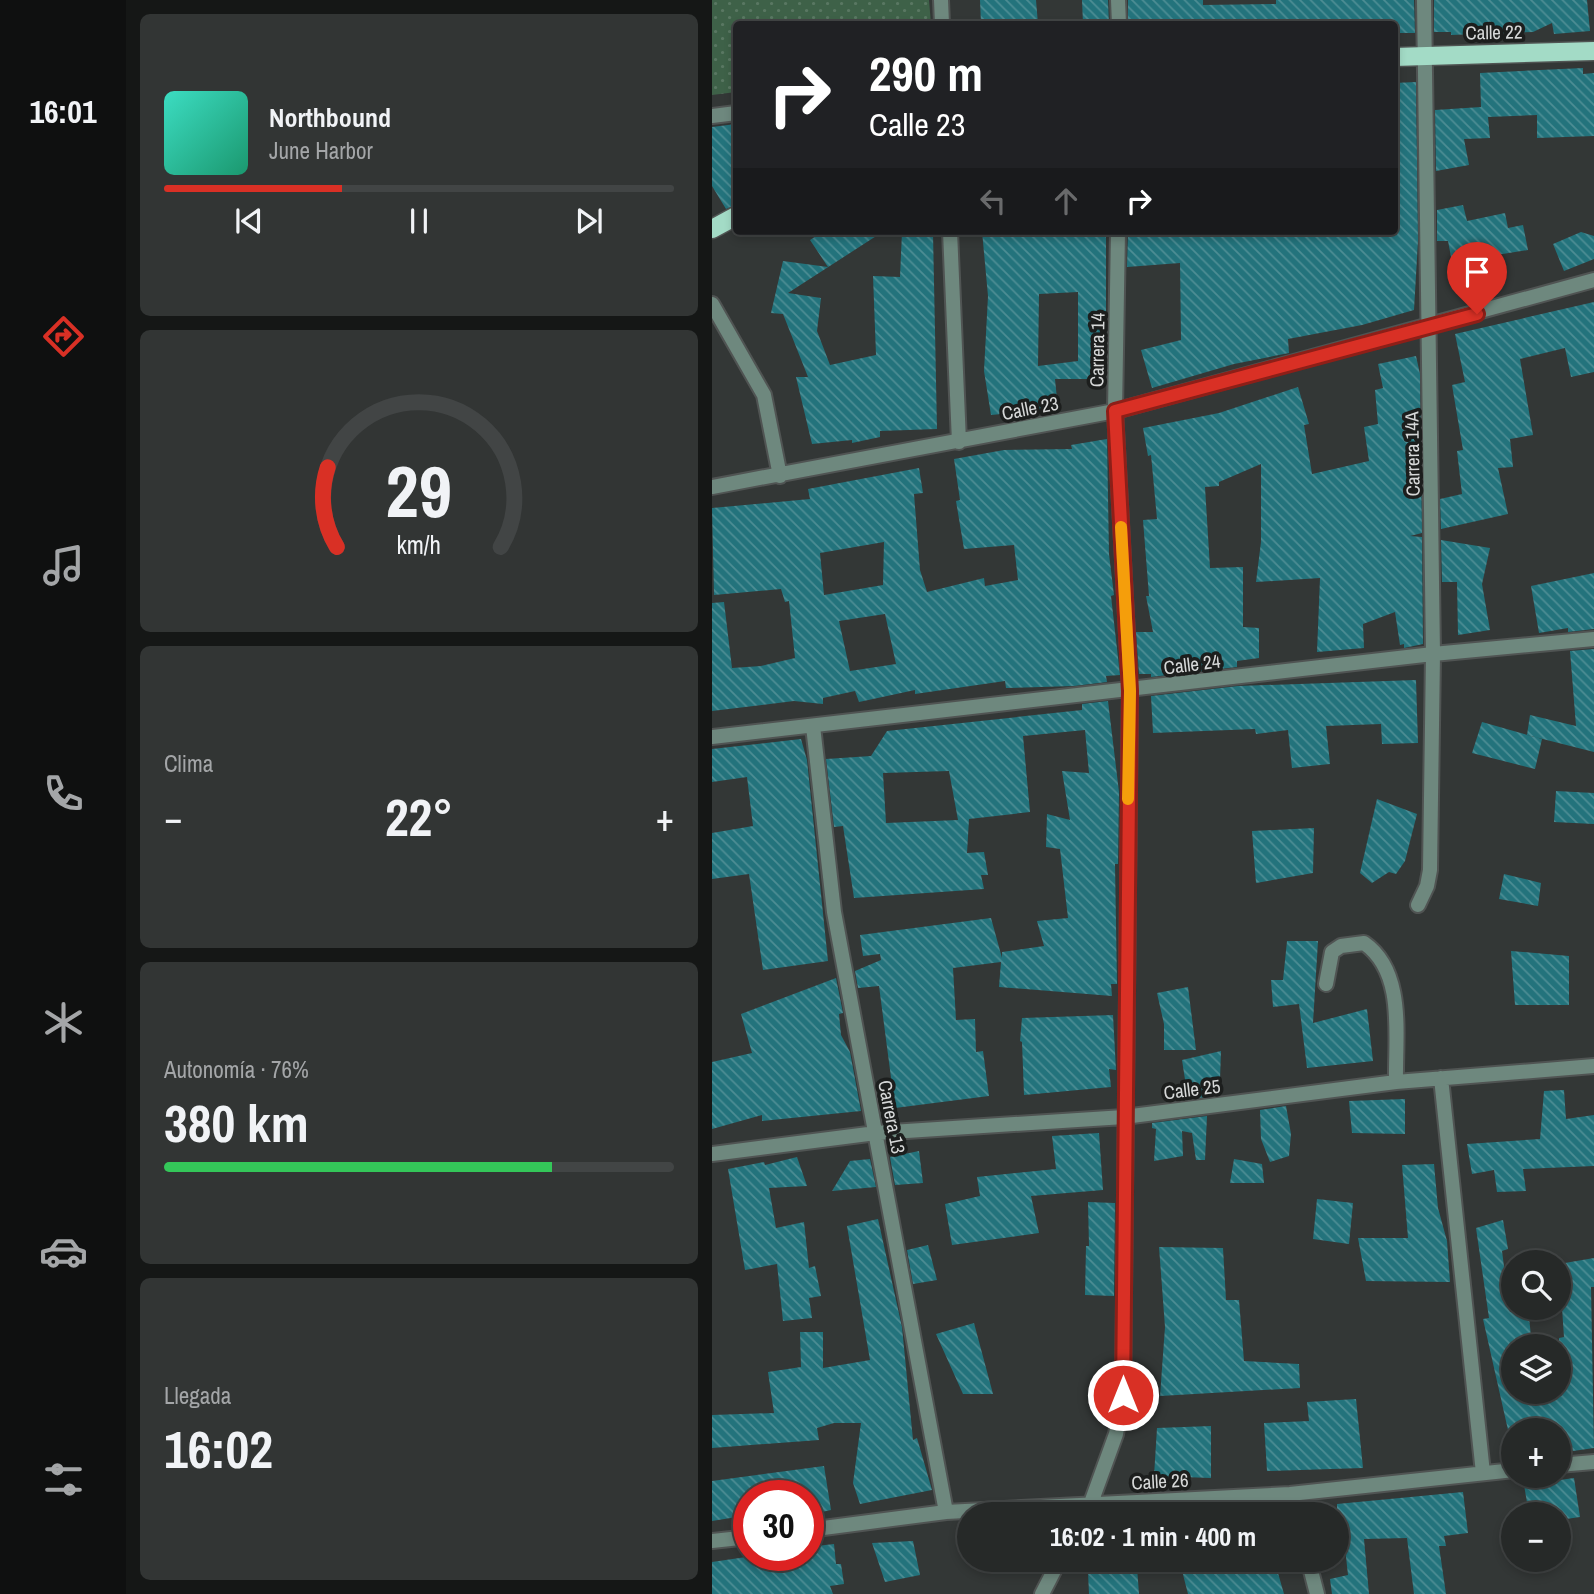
<!DOCTYPE html>
<html lang="es">
<meta charset="utf-8">
<style>
body{margin:0;font-family:"Archivo Narrow",sans-serif;background:#323534;color:#f1f3f6;height:100vh;display:flex;flex-direction:column;font-size:26px;white-space:nowrap}
*{box-sizing:border-box;margin:0}
p{font-size:23px;color:#a4a6a8}
.icon{flex:none;width:38px;height:38px;fill:none;stroke:currentColor;stroke-width:2;stroke-linecap:round;stroke-linejoin:round}
.map{position:relative;flex:1;overflow:hidden}
.drawer{display:flex;flex-direction:column;gap:14px;padding:14px;background:#151716;width:586px}
.drawer>*{flex:none}
.banner{position:absolute;left:21px;top:21px;width:665px;height:214px;border-radius:7px;box-shadow:0 4px 10px #0003,0 0 0 2px #424545;background:#202124;color:#fff;overflow:hidden}
.fabs{position:absolute;left:789px;top:1250px;display:grid;gap:14px}
.fabs a{display:grid;place-items:center;width:70px;height:70px;border-radius:50%;background:#262928;box-shadow:0 4px 10px #0003,0 0 0 2px #424545;font-size:35px}
.speed{position:absolute;left:21px;top:1480px;display:flex;gap:14px;font-size:35px;font-weight:700;text-align:center}
.speed>*{display:grid;place-content:center;width:91px;height:91px;border-radius:50%;background:#262928;box-shadow:0 4px 10px #0003,0 0 0 2px #424545;line-height:1}
.speed .limit{border:10px solid #d22;background:#fff;color:#111}
.pin{position:absolute;display:grid;place-items:center;width:60px;height:60px;color:#fff;margin:-72px -30px;border-radius:50% 50% 50% 0;rotate:-45deg;box-shadow:0 0 7px #0007}
.pin .icon{rotate:45deg}
.me{position:absolute;width:77px;margin:-38px;rotate:0deg;stroke-linejoin:round;filter:drop-shadow(0 0 5px #0008)}
.turn{display:flex;align-items:center;gap:24px;height:147px;padding:0 21px;font-size:32px}
.turn .icon{width:91px;height:91px;stroke-width:2.5}
.turn b{display:block;font-size:49px;line-height:60px}
.lanes{display:flex;align-items:center;height:66px;padding:0 21px;background:#0003;justify-content:center;gap:35px;direction:ltr}
.lanes .off{opacity:.35}
.big{font-size:52px;font-weight:700;line-height:1.1}
.drawer .tile{flex:1;display:flex;flex-direction:column;justify-content:center;gap:10px;min-width:0;padding:0 24px;border-radius:10px;background:#323534}
.drawer .dial{align-items:center;gap:0}
.dial svg{height:182px;overflow:visible;fill:none;stroke:#424545;stroke-width:7;stroke-linecap:round;text-anchor:middle}
.dial text{fill:#f1f3f6;stroke:none}
.song{display:flex;align-items:center;gap:21px}
.cover{width:84px;height:84px;border-radius:10px;background:linear-gradient(135deg,hsl(170 70% 55%),hsl(160 70% 35%))}
.played{height:7px;border-radius:4px;background:linear-gradient(90deg,#d93025 35%,#424545 35%)}
.keys{display:flex;justify-content:space-around;direction:ltr}
.heat{display:flex;justify-content:space-between;align-items:center;font-size:38px;direction:ltr}
.charge{height:10px;border-radius:5px;background:linear-gradient(90deg,#34c759 76%,#424545 0)}
.trip{position:absolute;left:245px;top:1502px;width:392px;height:70px;border-radius:35px;background:#262928;box-shadow:0 4px 10px #0003,0 0 0 2px #424545;font-weight:700;line-height:70px;text-align:center}
main{display:flex;flex:1;min-height:0}
.tabs{display:flex;flex-direction:column;width:126px;justify-content:space-around;align-items:center;background:#0f1010;color:#a4a6a8}
.tabs .icon{width:49px;height:49px}
.tabs .current{color:#d93025}
.tabs b{font-size:32px;color:#f1f3f6}
.map>svg:first-child{display:block}
.grass{fill:url(#grass-dots)}
.building{fill:url(#building-back-hatch);fill-rule:evenodd}
.lines{fill:none;stroke-linecap:round;stroke-linejoin:round}
.minor-casing{stroke:#505453;stroke-width:18}
.tertiary-casing{stroke:#505453;stroke-width:18}
.primary-casing{stroke:#505453;stroke-width:21}
.minor{stroke:#6e887e;stroke-width:14}
.tertiary{stroke:#6e887e;stroke-width:14}
.primary{stroke:#a3dbc6;stroke-width:18}
.route-casing{stroke:#8d1f18;stroke-width:18}
.route{stroke:#d93025;stroke-width:12}
.slow{stroke:#f59e0b;stroke-width:12}
.labels{text-anchor:middle;dominant-baseline:central;stroke-width:7;stroke-linejoin:round;paint-order:stroke}
.street-label{font-size:19px;fill:#d6d8d8;stroke:#1c1e1d}
</style>
<main>
<nav class="tabs">
<b>16:01</b>
<svg class="icon current" aria-label="directions" viewBox="0 0 24 24"><path d="M12 3l9 9-9 9-9-9zM9 14v-3h6M13 9l2 2-2 2"/></svg>
<svg class="icon" aria-label="music" viewBox="0 0 24 24"><path d="M9 18V5l10-2v13"/><circle cx="6" cy="18" r="3"/><circle cx="16" cy="16" r="3"/></svg>
<svg class="icon" aria-label="phone" viewBox="0 0 24 24"><path d="M5 4h4l2 5-3 2q2 4 5 5l2-3 5 2v4C11 20 4 13 5 4z"/></svg>
<svg class="icon" aria-label="climate" viewBox="0 0 24 24"><path d="M12 3v18M4 7l16 10M4 17L20 7"/></svg>
<svg class="icon" aria-label="car" viewBox="0 0 24 24"><path d="M5 17H2v-5l4-1 3-4h7l3 4 3 1v5h-3M9 17h6M6 11h13"/><circle cx="7" cy="17" r="2"/><circle cx="17" cy="17" r="2"/></svg>
<svg class="icon" aria-label="filters" viewBox="0 0 24 24"><path d="M4 7h16M4 17h16"/><circle cx="9" cy="7" r="2"/><circle cx="15" cy="17" r="2"/></svg>
</nav>
<section class="drawer">
<div class="tile">
<div class="song"><i class="cover"></i><div><b>Northbound</b><p>June Harbor</p></div></div>
<div class="played"></div>
<div class="keys"><svg class="icon" aria-label="previous" viewBox="0 0 24 24"><path d="M18 5L8 12l10 7zM5 5v14"/></svg><svg class="icon" aria-label="pause" viewBox="0 0 24 24"><path d="M8 5v14M16 5v14"/></svg><svg class="icon" aria-label="next" viewBox="0 0 24 24"><path d="M6 5l10 7-10 7zM19 5v14"/></svg></div>
</div>
<div class="tile dial"><svg viewBox="0 0 100 80">
<path d="M14 69A42 42 0 1 1 86 69"/>
<path d="M14 69A42 42 0 0 1 10 34" stroke="#d93025"/>
<text x="50" y="56" font-size="32" font-weight="700">29</text>
<text x="50" y="72" font-size="11">km/h</text>
</svg></div>
<div class="tile"><p>Clima</p>
<div class="heat"><a>−</a><b class="big">22°</b><a>+</a></div>
</div>
<div class="tile"><p>Autonomía · 76%</p><b class="big">380 km</b><div class="charge"></div></div>
<div class="tile"><p>Llegada</p><b class="big">16:02</b></div>
</section>
<div class="map">
<svg width="882" height="1594" viewBox="0 0 882 1594">
<defs>
<pattern id="grass-dots" width="8" height="8" patternUnits="userSpaceOnUse" patternTransform="scale(1.75)"><rect width="8" height="8" fill="#3e6148"/><path d="M2 2h.1M6 6h.1" fill="none" stroke="#597762" stroke-width="1.8" stroke-linecap="round"/></pattern>
<pattern id="building-back-hatch" width="6" height="6" patternUnits="userSpaceOnUse" patternTransform="scale(1.75)"><rect width="6" height="6" fill="#23737c"/><path d="M-1 5l2 2M0 0l6 6M5-1l2 2" fill="none" stroke="#4d8d94"/></pattern>
</defs>
<rect width="100%" height="100%" fill="#333736"/>
<path class="grass" d="M0,0H217L219,24H24V92L0,95Z"/>
<path class="building" d="M268,0H324L326,24H269Z
M370,0H396L397,24H371Z
M416,0H491V5L564,4V0H702L703,33H682V24H416Z
M722,0H875L878,31L842,34L840,23L821,32L739,35V32H722Z
M871,68V74L882,73V136L825,138V115L776,117L778,138L752,139L757,165L724,171L723,110L769,107L768,73Z
M704,82L706,241L702,310L650,325L576,339L577,353L522,364L440,388L429,350L469,340L468,263L415,267L416,231H682V83Z
M24,124V205L14,209L0,186V127Z
M751,205L755,221L793,213L796,228L811,225L816,250L740,262L736,241H725V210Z
M112,231H172L76,293L109,298L105,331L118,365L164,355L161,276L188,277L190,232L221,233L225,429L168,431V437L140,443V440L100,444L84,377H96L71,314L59,313L71,261L116,267L98,240Z
M270,231H394V324L388,325L393,379H343L346,409L279,415L272,371L276,296ZM366,292V361L326,366L327,294Z
M869,232L882,236V259L852,271L841,244Z
M882,302V372L859,377L853,348L808,359L821,435L798,439L801,467L786,468L796,514L729,529L728,499L750,494L745,451L751,450L740,385L753,382L743,334Z
M704,356L708,374L710,533L698,536L710,537L711,644L692,648V644L688,645L683,612L651,624L652,648L605,652L608,578L544,582L549,542V464L507,482V486L493,487L498,568L531,567V627L547,628V658L525,661V667L439,677V674H427L424,632H441L434,596H437L431,520L445,519L439,455L436,456L431,428L507,413L586,387L597,424L592,425L600,474L657,461L652,427L666,424L663,390L671,388L666,364Z
M395,439L397,554L402,595L399,596L408,675L394,676L395,682L362,686L294,688L293,681L203,694V690L147,702L143,691L111,698V704L82,701L0,711V603L12,602L20,668L49,666L83,658L77,601L73,602L69,589L2,595L0,508L98,499L96,489L207,468L211,493L202,494L208,570L215,592L272,578L273,586L306,580L302,545L252,549L244,501L248,500L242,459L292,450L360,449L359,445ZM172,542L171,585L112,595L108,553ZM173,614L184,664L138,671L127,621Z
M729,540L778,548L770,584L778,630L746,635L745,582H730Z
M882,573V629L856,632V628L827,633L819,586Z
M882,649V752L815,735L818,715L864,726L858,651Z
M704,680L706,743L670,744L669,724L614,726L618,764L580,768L576,730L544,734L543,729L441,733L439,696L526,686Z
M396,701L407,792L406,864H403L405,984H399L400,996L287,987L289,962L241,968L244,1020L263,1019L264,1052L271,1051L277,1096L183,1108L167,986L146,988L143,971L169,960L168,954L151,956L148,935L279,918L290,958V952L332,946L325,921L356,918L348,849L334,847L335,814L358,820L350,771L377,773L373,730L311,736L318,812L257,819L255,853L272,852L276,875H269L272,889L142,898L131,826L122,827L114,759L159,756L175,731L370,710V704ZM237,771L246,820L174,823L171,773Z
M770,722L830,739L823,769L760,753Z
M89,739L95,760L116,961L51,970L37,874L0,879V833L41,826L35,777L0,782V749Z
M844,791L882,793V824L842,822Z
M665,799L705,814L693,861L684,874L677,872L660,883L648,873Z
M602,828L601,873L544,883L540,831Z
M792,874L829,883L826,906L787,899Z
M575,941H606L601,1023L655,1009L661,1061L595,1068L587,1004L561,1007L559,980H571Z
M799,951L857,956V1005H803Z
M124,978L131,1013L127,1014L129,1035L138,1052L149,1111L50,1121V1115L0,1129V1062L40,1053L29,1014Z
M476,987L484,1050H452V1024L445,993Z
M401,1015L404,1070L397,1069L399,1087L312,1095L310,1042L308,1041L310,1018Z
M509,1051L508,1080L496,1081V1097L476,1099L470,1060Z
M852,1090L854,1119L882,1115V1166L811,1169L814,1191L785,1192L782,1170L760,1174L755,1144L828,1139L832,1091Z
M693,1099V1134L640,1133L637,1101Z
M574,1106L579,1134L577,1156L558,1162L549,1139L548,1110Z
M495,1116L493,1160H484L480,1133L470,1131L471,1156L442,1161L444,1129L440,1128V1123Z
M387,1133L391,1190L319,1196L327,1233L240,1245L233,1204L268,1196L265,1177L344,1169L340,1136Z
M207,1151L211,1183L183,1185L178,1157Z
M85,1157L95,1186L57,1188L64,1228L92,1222L97,1268L103,1266L109,1296L97,1298L100,1318L71,1321L65,1264L33,1270L16,1169L52,1162L53,1165Z
M158,1159L164,1187L120,1191L138,1161Z
M522,1159L550,1164L552,1183H518Z
M722,1164L726,1208L735,1241L738,1282L654,1281L646,1238H696L690,1165Z
M605,1199L641,1203L637,1244L601,1239Z
M376,1202L403,1203L402,1296L373,1295L374,1246H377Z
M166,1219L190,1327L201,1440L205,1438L220,1490L148,1504L141,1483L149,1423H122L105,1428L107,1440L0,1448V1415L62,1413L56,1372L89,1367L88,1332H111V1368L158,1360L135,1226Z
M791,1220L796,1249L790,1251L798,1312L816,1307L820,1346H802V1391H847V1338L852,1337L847,1264L882,1258V1287H879L882,1448L847,1453V1430H796L771,1319L777,1318L764,1228Z
M216,1245L225,1280L201,1284L195,1250Z
M447,1247L511,1248L514,1300H527L532,1361L587,1364L588,1388L448,1396L453,1327Z
M262,1323L281,1394H251L224,1334Z
M644,1399L651,1468L555,1471L552,1423L597,1421L595,1402Z
M499,1426V1478L442,1476L445,1428Z
M112,1466L119,1510L96,1515V1496H37V1515L0,1521V1481Z
M862,1478L868,1517L847,1520V1514H817L812,1485Z
M751,1492L756,1533L732,1536L734,1546H727L734,1594H702L695,1538L652,1539L657,1594H620L618,1579L636,1575L632,1539L625,1540V1504Z
M201,1541L208,1575L173,1582L160,1543Z
M122,1544L124,1564H129L132,1584L118,1586L121,1594H0V1562L41,1556H96V1547Z
M467,1559H562L572,1594H476Z
M425,1567L427,1594H377L376,1572Z"/>
<g class="lines">
<g class="minor-casing">
<path id="minor" d="M229,0L230,24
M0,116L24,113
M238,231L247,442
M0,304L52,395L68,476
M0,487L403,411L882,280
M101,726L122,912L234,1512
M0,737L721,654L882,639
M706,905L715,886L718,870L721,654L712,0
M614,984L620,952L629,946L652,943C694,972 683,1037 684,1082
M729,1078L771,1473
M0,1154L164,1133L412,1117L684,1082L882,1066
M847,1465L882,1462
M578,1494L584,1514
M375,1514L404,1434L411,1395L418,691L403,411L406,231
M96,1530L234,1512L578,1494L802,1470
M0,1541L37,1537
M596,1559L605,1594
M330,1594L348,1559"/>
</g>
<g class="tertiary-casing">
<path id="tertiary" d="M406,0L407,24"/>
</g>
<g class="primary-casing">
<path id="primary" d="M682,57L882,51
M0,229L24,216"/>
</g>
<use href="#minor" class="minor"/>
<use href="#tertiary" class="tertiary"/>
<use href="#primary" class="primary"/>
</g>
<g class="lines">
<g class="route-casing">
<path id="route" d="M411,1395L418,691L403,411L765,314"/>
</g>
<use href="#route" class="route"/>
<path class="slow" d="M409,527L418,691L416,799"/>
</g>
<g class="labels">
<g class="street-label">
<text transform="translate(782 32) rotate(-1)">Calle 22</text>
<text transform="translate(385 350) rotate(-89)">Carrera 14</text>
<text transform="translate(318 408) rotate(-11)">Calle 23</text>
<text transform="translate(700 454) rotate(-91)">Carrera 14A</text>
<text transform="translate(480 664) rotate(-7)">Calle 24</text>
<text transform="translate(480 1089) rotate(-7)">Calle 25</text>
<text transform="translate(180 1117) rotate(79)">Carrera 13</text>
<text transform="translate(448 1481) rotate(-3)">Calle 26</text>
</g>
</g>
</svg>
<div class="fabs">
<a><svg class="icon" aria-label="search" viewBox="0 0 24 24"><circle cx="10" cy="10" r="6"/><path d="M15 15l6 6"/></svg></a>
<a><svg class="icon" aria-label="layers" viewBox="0 0 24 24"><path d="M12 4l9 5-9 5-9-5zM3 14l9 5 9-5"/></svg></a>
<a>+</a>
<a>−</a>
</div>
<div class="speed"><div class="limit">30</div></div>
<div class="pin" style="left:765px;top:314px;background:#d93025"><svg class="icon" aria-label="arrive" viewBox="0 0 24 24"><path d="M6 21V4h12l-3 4 3 4H6"/></svg></div>
<svg class="me" style="left:411px;top:1395px" viewBox="-20 -20 40 40"><circle r="17" fill="#d93025" stroke="#fff" stroke-width="3"/><path d="M0-11L8 9 0 5-8 9z" fill="#fff"/></svg>
<div class="trip">16:02 · 1 min · 400 m</div>
<div class="banner">
<div class="turn"><svg class="icon" aria-label="right" viewBox="0 0 24 24"><path d="M7 20v-9h11M14 6l5 5-5 5"/></svg><div><b>290 m</b>Calle 23</div></div>
<div class="lanes"><svg class="icon off" aria-label="left" viewBox="0 0 24 24"><path d="M17 20v-9H6M10 6l-5 5 5 5"/></svg><svg class="icon off" aria-label="ahead" viewBox="0 0 24 24"><path d="M12 20V5M6 11l6-6 6 6"/></svg><svg class="icon" aria-label="right" viewBox="0 0 24 24"><path d="M7 20v-9h11M14 6l5 5-5 5"/></svg></div>
</div>
</div>
</main>
